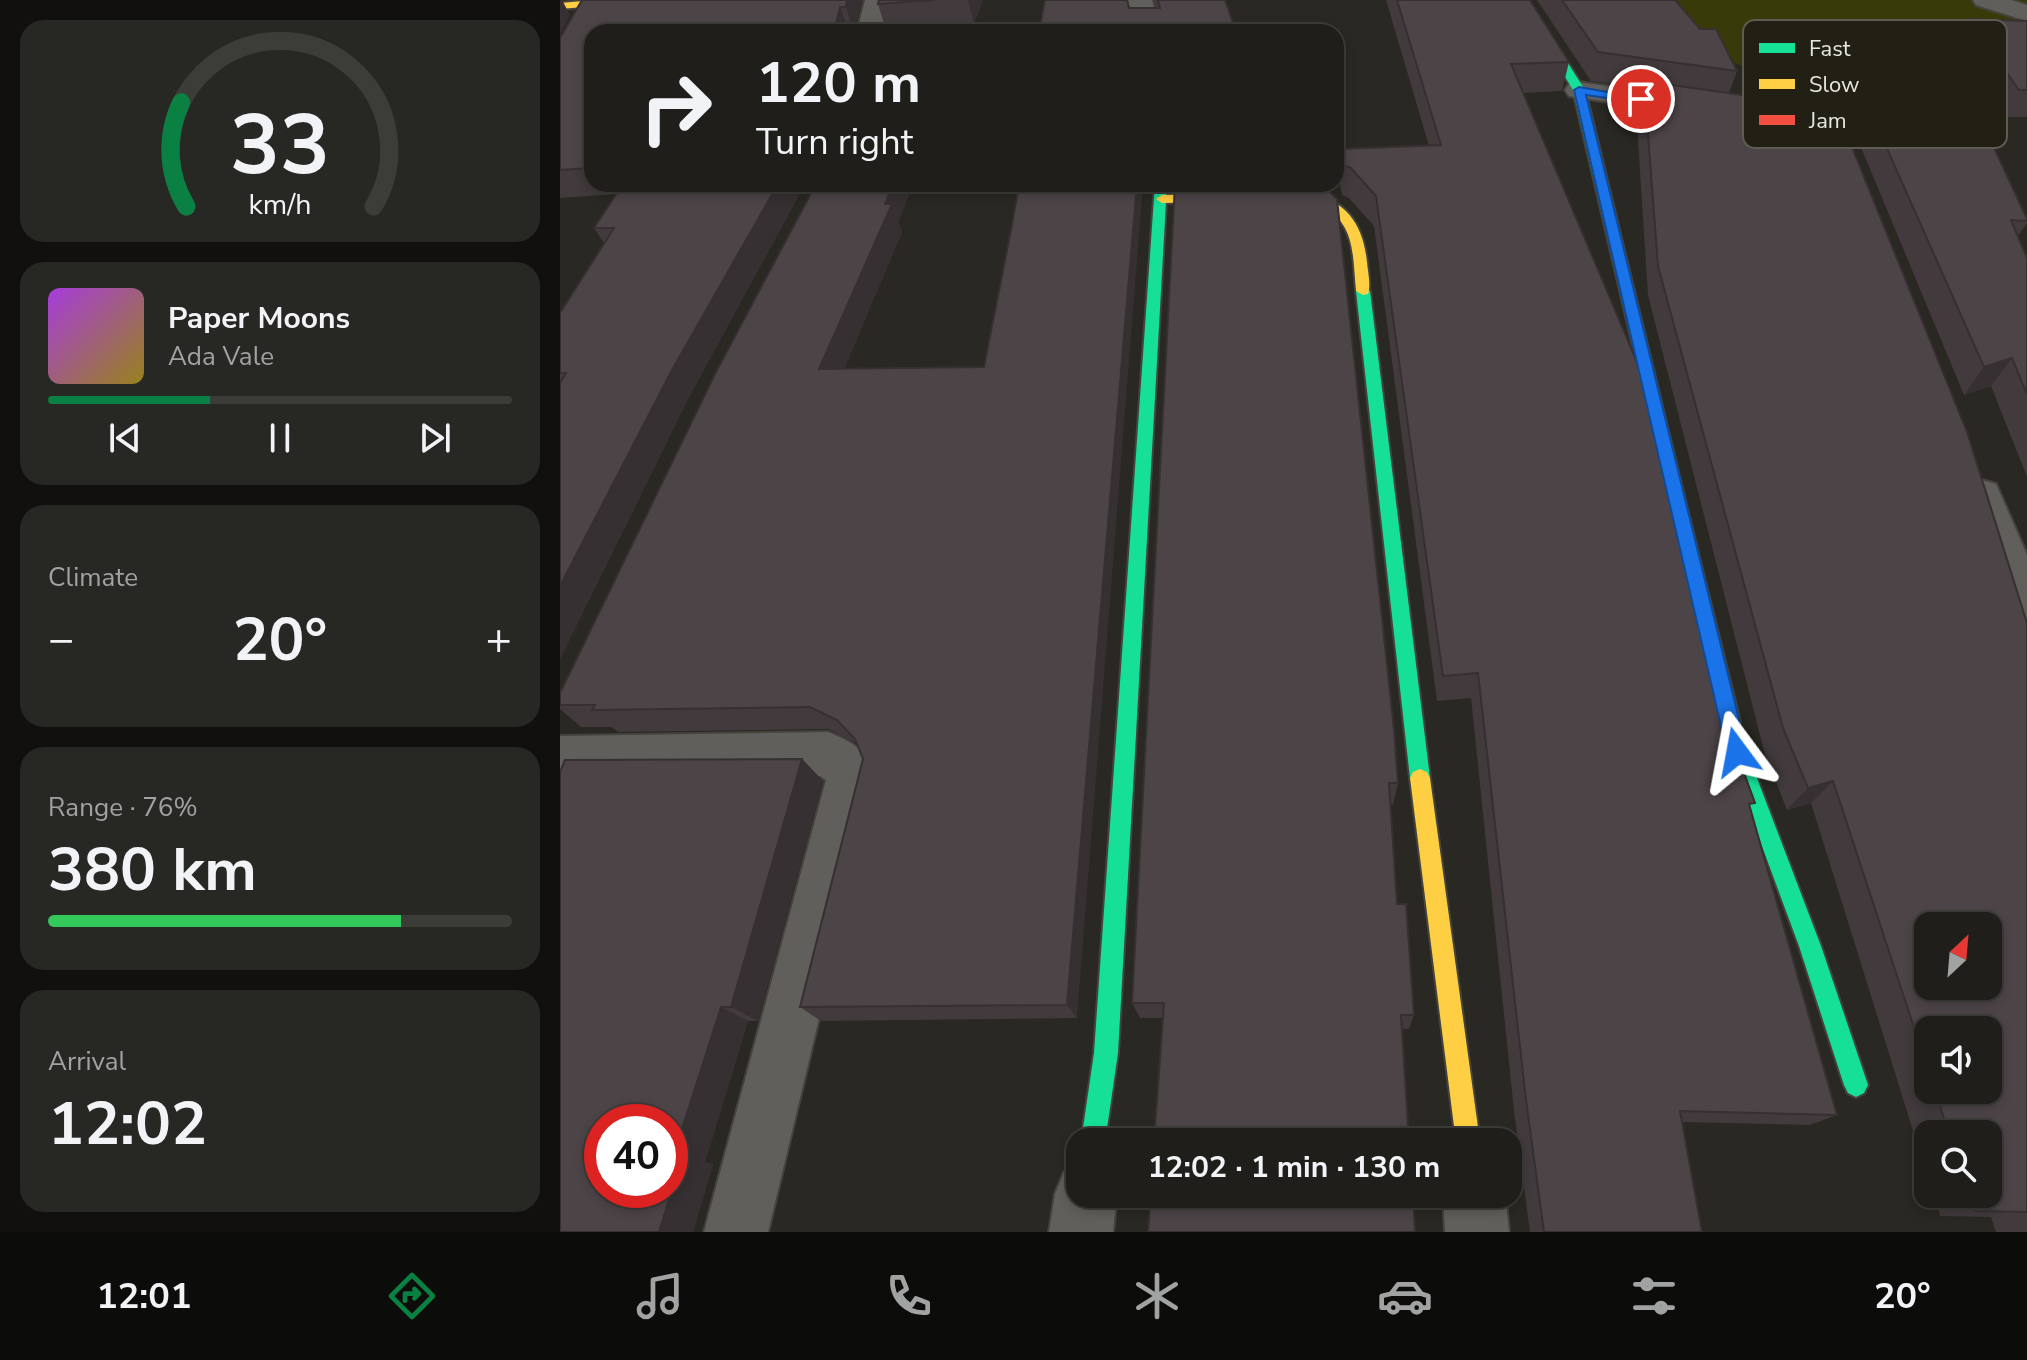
<!DOCTYPE html>
<meta charset="utf-8">
<style>
body{margin:0;font-family:"Nunito Sans",sans-serif;background:#272723;color:#f1f3f6;height:100vh;display:flex;flex-direction:column;font-size:30px;white-space:nowrap}
*{box-sizing:border-box;margin:0}
p{font-size:26px;color:#a1a2a2}
.icon{flex:none;width:44px;height:44px;fill:none;stroke:currentColor;stroke-width:2;stroke-linecap:round;stroke-linejoin:round}
.map{position:relative;flex:1;overflow:hidden}
.drawer{display:flex;flex-direction:column;gap:20px;padding:20px;background:#11100e;width:560px}
.drawer>*{flex:none}
.top-card{position:absolute;left:24px;top:24px;width:760px;height:168px;border-radius:24px;box-shadow:0 4px 12px #0003,0 0 0 2px #3c3c39;background:#1f1e1a;color:#f1f3f6;overflow:hidden}
.needle{width:52px;rotate:26deg}
.fabs{position:absolute;left:1354px;top:912px;display:grid;gap:16px}
.fabs a{display:grid;place-items:center;width:88px;height:88px;border-radius:16px;background:#1f1e1a;box-shadow:0 4px 12px #0003,0 0 0 2px #3c3c39;font-size:40px}
.speed{position:absolute;left:24px;top:1104px;display:flex;gap:16px;font-size:40px;font-weight:700;text-align:center}
.speed>*{display:grid;place-content:center;width:104px;height:104px;border-radius:50%;background:#1f1e1a;box-shadow:0 4px 12px #0003,0 0 0 2px #3c3c39;line-height:1}
.speed .limit{border:12px solid #d22;background:#fff;color:#111}
.pin{position:absolute;display:grid;place-items:center;width:68px;height:68px;color:#fff;margin:-34px;border:4px solid #fff;border-radius:50%;box-shadow:0 2px 8px #0007}
.me{position:absolute;width:88px;margin:-44px;rotate:347deg;stroke-linejoin:round;filter:drop-shadow(0 0 6px #0008)}
.turn{display:flex;align-items:center;gap:28px;height:168px;padding:0 40px;font-size:36px}
.turn .icon{width:104px;height:104px;stroke-width:2.5}
.turn b{display:block;font-size:56px;line-height:68px}
.big{font-size:60px;font-weight:700;line-height:1.1}
.drawer .widget{flex:1;display:flex;flex-direction:column;justify-content:center;gap:12px;min-width:0;padding:0 28px;border-radius:24px;background:#272723}
.drawer .dial{align-items:center;gap:0}
.dial svg{height:208px;overflow:visible;fill:none;stroke:#3c3c39;stroke-width:7;stroke-linecap:round;text-anchor:middle}
.dial text{fill:#f1f3f6;stroke:none}
.song{display:flex;align-items:center;gap:24px}
.cover{width:96px;height:96px;border-radius:12px;background:linear-gradient(135deg,hsl(280 70% 55%),hsl(50 70% 35%))}
.played{height:8px;border-radius:4px;background:linear-gradient(90deg,#0b8043 35%,#3c3c39 35%)}
.keys{display:flex;justify-content:space-around;direction:ltr}
.heat{display:flex;justify-content:space-between;align-items:center;font-size:44px;direction:ltr}
.charge{height:12px;border-radius:6px;background:linear-gradient(90deg,#34c759 76%,#3c3c39 0)}
.trip{position:absolute;left:506px;top:1128px;width:456px;height:80px;border-radius:24px;background:#1f1e1a;box-shadow:0 4px 12px #0003,0 0 0 2px #3c3c39;font-weight:700;line-height:80px;text-align:center}
.menu{display:flex;height:128px;justify-content:space-around;align-items:center;background:#0c0c0a;color:#a1a2a2}
.menu .icon{width:56px;height:56px}
.menu .selected{color:#0b8043}
.menu b{font-size:36px;color:#f1f3f6}
main{display:flex;flex:1;min-height:0}
.map>svg:first-child{display:block}
.green{fill:#393a0a}
.lines{fill:none;stroke-linecap:round;stroke-linejoin:round}
.street-casing{stroke:#44433e;stroke-width:4}
.fast-casing{stroke:#44433e;stroke-width:4}
.slow-casing{stroke:#44433e;stroke-width:4}
.jam-casing{stroke:#44433e;stroke-width:4}
.street{fill:#605f5b;fill-rule:evenodd}
.fast{fill:#16e098;fill-rule:evenodd}
.slow{fill:#ffcf43;fill-rule:evenodd}
.jam{fill:#f24e42;fill-rule:evenodd}
.wall{fill:#423a3d;fill-rule:evenodd}
.shaded-wall{fill:#363032}
.building{fill:#4d4447;stroke:#363032;stroke-width:2;fill-rule:evenodd}
.route{fill:#1a73e8;stroke:#114b97;stroke-width:2}
.key{fill:#221f15;stroke:#5d5b52;stroke-width:2}
.key-label{font-size:22px;fill:#e7e6df}
</style>
<main>
<section class="drawer">
<div class="widget dial"><svg viewBox="0 0 100 80">
<path d="M14 69A42 42 0 1 1 86 69"/>
<path d="M14 69A42 42 0 0 1 12 29" stroke="#0b8043"/>
<text x="50" y="56" font-size="32" font-weight="700">33</text>
<text x="50" y="72" font-size="11">km/h</text>
</svg></div>
<div class="widget">
<div class="song"><i class="cover"></i><div><b>Paper Moons</b><p>Ada Vale</p></div></div>
<div class="played"></div>
<div class="keys"><svg class="icon" aria-label="previous" viewBox="0 0 24 24"><path d="M18 5L8 12l10 7zM5 5v14"/></svg><svg class="icon" aria-label="pause" viewBox="0 0 24 24"><path d="M8 5v14M16 5v14"/></svg><svg class="icon" aria-label="next" viewBox="0 0 24 24"><path d="M6 5l10 7-10 7zM19 5v14"/></svg></div>
</div>
<div class="widget"><p>Climate</p>
<div class="heat"><a>−</a><b class="big">20°</b><a>+</a></div>
</div>
<div class="widget"><p>Range · 76%</p><b class="big">380 km</b><div class="charge"></div></div>
<div class="widget"><p>Arrival</p><b class="big">12:02</b></div>
</section>
<div class="map">
<svg width="1467" height="1232" viewBox="0 0 1467 1232">
<rect width="100%" height="100%" fill="#292822"/>
<path class="green" d="M1091,0H1467V46L1421,47L1413,97L1356,125L1142,52Z"/>
<g class="lines">
<g class="street-casing">
<path id="street" d="M305,0H329L323,32H297Z
M568,0H592L600,32H574Z
M1413,0H1451L1467,5V21L1416,5Z
M1019,82L1136,99L1146,101L1150,107L1146,113L1136,115L1009,96L1005,90L1009,84Z
M1422,480L1436,484L1467,555V626L1452,621L1445,608L1402,495L1408,484Z
M268,732C293,742 310,752 316,779L208,1232H144L266,780L260,776L0,780V736Z
M520,1165V1194H557L553,1232H489L495,1194L504,1172Z
M883,1194H945L949,1232H885Z"/>
</g>
<g class="fast-casing">
<path id="fast" d="M958,0H968L1025,90L1130,521L1128,526H1116L1114,521L1013,90Z
M595,184H607L558,1053L545,1142H521L534,1053Z
M803,287L810,291L870,778L867,784L860,787L853,784L850,778L796,291Z
M1170,713L1177,716L1187,752L1261,946L1308,1085L1304,1093L1296,1097L1288,1093L1284,1085L1239,946L1167,752L1160,722L1163,716Z"/>
</g>
<g class="slow-casing">
<path id="slow" d="M35,0H76L71,3L0,9V3Z
M751,192C788,203 803,225 807,262C808,273 811,285 808,294L803,295L796,291C792,248 796,218 749,200L602,203L596,199L602,195Z
M860,769L867,772L870,778L920,1142H896L850,778L853,772Z"/>
</g>
<g class="jam-casing">
<path id="jam" d="M1122,515L1130,521L1180,722L1177,728L1170,731L1163,728L1160,722L1114,521Z"/>
</g>
<use href="#street" class="street"/>
<use href="#fast" class="fast"/>
<use href="#slow" class="slow"/>
<use href="#jam" class="jam"/>
</g>
<path class="wall" d="M22,0H302L294,32H32V184H245L129,397L0,659V313L44,243L34,228L57,194L0,198V38Z
M319,0H423L414,23L326,30L318,4Z
M594,0H665L676,32L569,8H596Z
M826,0H970L1009,62L1002,91L963,93L1168,729L1277,1115L1250,1125L1122,1122L1142,1232H970L954,1111L911,698L877,701L814,226L789,198L782,195L779,178L780,149L869,146Z
M977,0H1115L1177,71L1169,93L1467,623V1232H1436L1431,1217L1380,1216L1373,1194H1428V1134H1368V1179L1251,803L1227,810L1204,751L1088,295L1076,109L1082,88L1031,81ZM1368,1030L1428,1090H1368Z
M1409,19L1467,21V117H1443L1395,46Z
M1313,117L1467,219V223L1458,236L1467,258V477L1431,386L1404,395L1300,145Z
M615,184H642V186H638V187L838,783L833,805H830L837,904L854,1015L849,1029L603,1018H580L572,1003Z
M351,190L338,222L342,232L284,369L517,1018L261,1021L240,1007L303,759L298,745L294,742L268,729L58,732L52,727H21L0,709V693Z
M242,759L263,781L198,1021H188L145,1162L153,1164L133,1232H0Z"/>
<path class="shaded-wall" d="M0,0H2L10,15L0,34Z
M287,0H302L294,32L286,7Z
M408,0H423L414,23Z
M280,7L289,32H274Z
M218,184H245L129,397L0,659V586L112,370Z
M333,184H349L351,190L338,222L342,232L273,396L259,369Z
M577,184H583L517,1018L507,1005Z
M1452,358L1431,386L1404,395L1424,367Z
M242,759L263,781L198,1021L171,1007Z
M1273,781L1251,803L1227,810L1248,788Z
M161,1007L188,1021L145,1162L153,1164L133,1232H99L113,1157Z"/>
<path class="building" d="M22,0H287L286,7H280L274,32H32V168L0,170V38Z
M319,0H374L318,4Z
M485,0H567L569,8H600L598,0H665L676,32H479Z
M837,0H970L1009,62L951,64L1085,381L1168,729L1195,803L1189,804L1277,1115L1120,1111L1142,1232H984L966,1100L918,673L883,676L816,196L791,168L784,165L780,149L881,145Z
M1002,0H1115L1140,29H1156L1177,71L1038,52Z
M1409,19L1467,21V90H1459Z
M1084,81L1189,96L1195,108L1272,113L1281,120L1407,432L1467,623V1212L1415,1211L1409,1194H1428V1134H1389L1375,1090H1428V1030H1368V1070L1273,781L1248,788L1223,728L1098,266ZM1368,926H1428V986H1368Z
M1313,117L1424,126L1467,219V221L1451,220L1467,258V394L1452,358L1424,367Z
M63,184H218L112,370L0,586V383L6,373H0V313L54,228H34Z
M256,184H333L325,204H332L259,369L424,367L452,225L459,184H577L507,1005L240,1007L303,759L295,739L277,720L250,707L32,710L35,705H0V693L156,372Z
M615,184H637V187H765L777,199L834,730L838,783H829L837,904H846L854,1015H841L849,1142H594L604,1003H572Z
M242,759L171,1007H161L113,1157H122L99,1232H0V772L5,760ZM42,1122H110V1190H42Z
M591,1194H853L855,1232H588Z"/>
<path class="route" d="M1019,87L1087,99L1081,103L1026,95L1187,752L1184,758L1177,761L1170,758L1167,752L1014,90Z"/>
<rect x="1183" y="20" width="264" height="128" rx="12" class="key"/>
<rect x="1199" y="43" width="36" height="10" fill="#16e098"/>
<rect x="1199" y="79" width="36" height="10" fill="#ffcf43"/>
<rect x="1199" y="115" width="36" height="10" fill="#f24e42"/>
<g class="key-label">
<text x="1249" y="56">Fast</text>
<text x="1249" y="92">Slow</text>
<text x="1249" y="128">Jam</text>
</g>
</svg>
<div class="fabs">
<a><svg class="needle" viewBox="-14 -14 28 28"><path d="M0-13l5 13h-10z" fill="#e53935"/><path d="M0 13l5-13h-10z" fill="#a1a2a2"/></svg></a>
<a><svg class="icon" aria-label="sound" viewBox="0 0 24 24"><path d="M4 9h4l5-4v14l-5-4H4zM17 9q2 3 0 6"/></svg></a>
<a><svg class="icon" aria-label="search" viewBox="0 0 24 24"><circle cx="10" cy="10" r="6"/><path d="M15 15l6 6"/></svg></a>
</div>
<div class="speed"><div class="limit">40</div></div>
<div class="pin" style="left:1081px;top:99px;background:#d93025"><svg class="icon" aria-label="arrive" viewBox="0 0 24 24"><path d="M6 21V4h12l-3 4 3 4H6"/></svg></div>
<svg class="me" style="left:1177px;top:752px" viewBox="-20 -20 40 40"><path d="M0-17L14 15 0 8-14 15z" fill="#1a73e8" stroke="#fff" stroke-width="4"/></svg>
<div class="trip">12:02 · 1 min · 130 m</div>
<div class="top-card">
<div class="turn"><svg class="icon" aria-label="right" viewBox="0 0 24 24"><path d="M7 20v-9h11M14 6l5 5-5 5"/></svg><div><b>120 m</b>Turn right</div></div>
</div>
</div>
</main>
<nav class="menu">
<b>12:01</b>
<svg class="icon selected" aria-label="directions" viewBox="0 0 24 24"><path d="M12 3l9 9-9 9-9-9zM9 14v-3h6M13 9l2 2-2 2"/></svg>
<svg class="icon" aria-label="music" viewBox="0 0 24 24"><path d="M9 18V5l10-2v13"/><circle cx="6" cy="18" r="3"/><circle cx="16" cy="16" r="3"/></svg>
<svg class="icon" aria-label="phone" viewBox="0 0 24 24"><path d="M5 4h4l2 5-3 2q2 4 5 5l2-3 5 2v4C11 20 4 13 5 4z"/></svg>
<svg class="icon" aria-label="climate" viewBox="0 0 24 24"><path d="M12 3v18M4 7l16 10M4 17L20 7"/></svg>
<svg class="icon" aria-label="car" viewBox="0 0 24 24"><path d="M5 17H2v-5l4-1 3-4h7l3 4 3 1v5h-3M9 17h6M6 11h13"/><circle cx="7" cy="17" r="2"/><circle cx="17" cy="17" r="2"/></svg>
<svg class="icon" aria-label="filters" viewBox="0 0 24 24"><path d="M4 7h16M4 17h16"/><circle cx="9" cy="7" r="2"/><circle cx="15" cy="17" r="2"/></svg>
<b>20°</b>
</nav>
